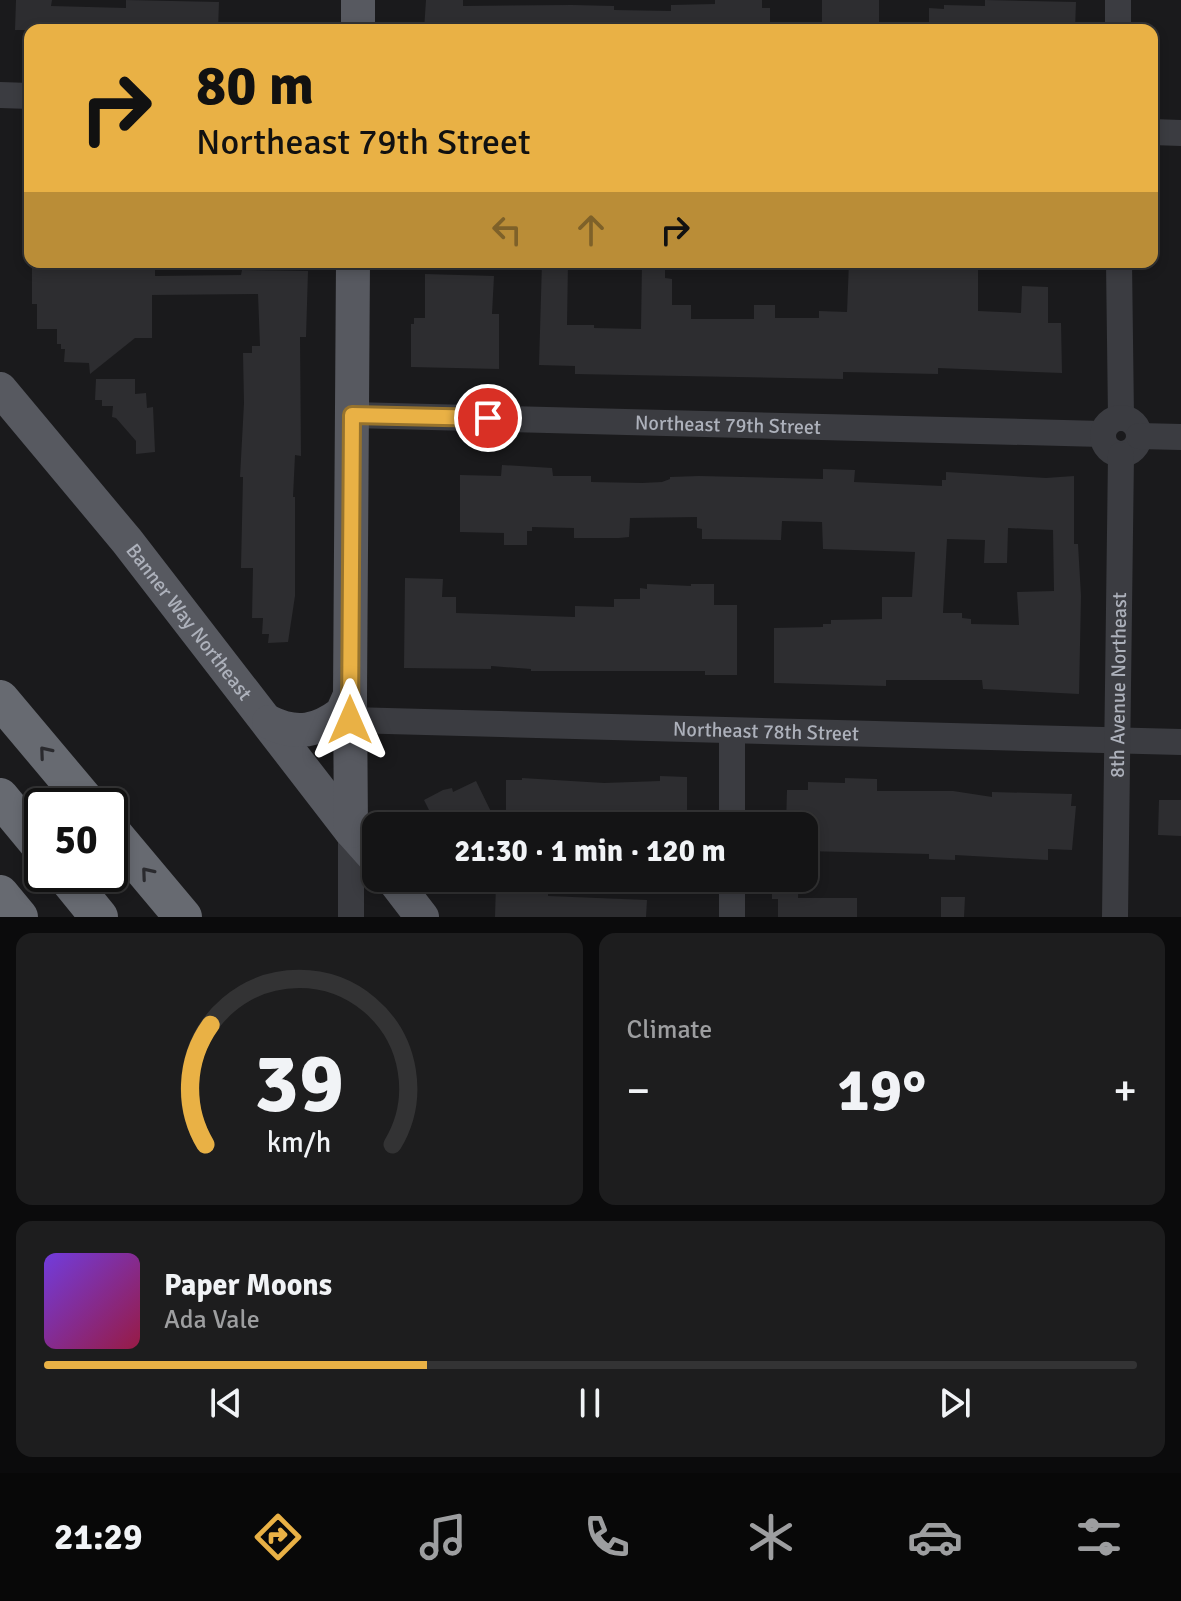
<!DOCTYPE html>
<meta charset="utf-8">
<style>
body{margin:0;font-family:Signika,sans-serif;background:#1d1d1e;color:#f1f3f6;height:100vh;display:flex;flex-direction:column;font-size:30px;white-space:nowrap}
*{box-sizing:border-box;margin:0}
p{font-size:26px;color:#9d9ea0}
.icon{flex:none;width:44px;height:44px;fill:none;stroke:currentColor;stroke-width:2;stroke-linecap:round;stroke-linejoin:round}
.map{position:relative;height:917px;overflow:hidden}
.sheet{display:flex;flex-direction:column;gap:16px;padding:16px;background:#0b0b0c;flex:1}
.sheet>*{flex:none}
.hud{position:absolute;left:24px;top:24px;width:1134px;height:244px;border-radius:16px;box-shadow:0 4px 12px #0003,0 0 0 2px #333334;background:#e9b145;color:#111;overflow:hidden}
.speed{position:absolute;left:24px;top:788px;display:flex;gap:16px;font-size:40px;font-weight:700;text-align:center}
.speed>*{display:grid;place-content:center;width:104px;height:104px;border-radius:50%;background:#141415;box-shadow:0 4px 12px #0003,0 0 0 2px #333334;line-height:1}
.speed .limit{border:4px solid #111;border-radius:12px;background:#fff;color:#111}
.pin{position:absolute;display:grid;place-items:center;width:68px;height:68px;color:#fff;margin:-34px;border:4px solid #fff;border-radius:50%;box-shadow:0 2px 8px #0007}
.me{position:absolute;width:88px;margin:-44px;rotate:0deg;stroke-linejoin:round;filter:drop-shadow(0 0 6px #0008)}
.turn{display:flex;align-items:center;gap:28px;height:168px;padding:0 40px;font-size:36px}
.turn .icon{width:104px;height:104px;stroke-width:2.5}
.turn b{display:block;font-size:56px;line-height:68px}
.lanes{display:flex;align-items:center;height:76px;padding:0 40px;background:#0003;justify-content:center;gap:40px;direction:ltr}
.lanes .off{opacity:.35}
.big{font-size:60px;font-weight:700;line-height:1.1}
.sheet .widget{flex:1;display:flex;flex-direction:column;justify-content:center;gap:12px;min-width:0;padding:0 28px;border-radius:16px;background:#1d1d1e}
.sheet .dial{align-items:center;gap:0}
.dial svg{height:208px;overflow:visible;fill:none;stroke:#333334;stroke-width:7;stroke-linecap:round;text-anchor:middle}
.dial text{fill:#f1f3f6;stroke:none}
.song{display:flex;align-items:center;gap:24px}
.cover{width:96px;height:96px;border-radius:12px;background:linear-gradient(135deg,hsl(260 70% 55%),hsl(340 70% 35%))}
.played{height:8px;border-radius:4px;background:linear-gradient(90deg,#e9b145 35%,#333334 35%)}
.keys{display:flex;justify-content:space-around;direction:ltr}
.heat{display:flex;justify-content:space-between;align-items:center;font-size:44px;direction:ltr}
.sheet .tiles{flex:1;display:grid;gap:16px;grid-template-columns:1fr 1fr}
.widget:last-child{grid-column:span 2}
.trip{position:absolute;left:362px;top:812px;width:456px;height:80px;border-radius:16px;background:#141415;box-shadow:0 4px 12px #0003,0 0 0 2px #333334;font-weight:700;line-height:80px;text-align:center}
.tabs{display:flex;height:128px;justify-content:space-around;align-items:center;background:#080808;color:#9d9ea0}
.tabs .icon{width:56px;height:56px}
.tabs .on{color:#e9b145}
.tabs b{font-size:36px;color:#f1f3f6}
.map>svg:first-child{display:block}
.building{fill:#2d2d30;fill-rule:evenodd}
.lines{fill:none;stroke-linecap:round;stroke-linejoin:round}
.minor{stroke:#3b3c41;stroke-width:26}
.major{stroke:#575960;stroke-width:34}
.highway{stroke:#676a71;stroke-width:38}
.oneway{stroke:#2a2a2e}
.route-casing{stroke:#97732d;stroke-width:20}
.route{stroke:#e9b145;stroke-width:14}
.labels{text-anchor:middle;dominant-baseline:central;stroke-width:8;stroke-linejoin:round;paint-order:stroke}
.street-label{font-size:20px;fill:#adb1bb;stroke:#151517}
</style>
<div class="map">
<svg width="1181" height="917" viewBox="0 0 1181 917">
<rect width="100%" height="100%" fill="#1a1a1c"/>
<path class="building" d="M16,0H52L51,6L126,8V0L219,2L218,30H15Z
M426,0H463V6L572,5L614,6V10L671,11V5L715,4V0H762V8H770V30H424Z
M822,0H879V30H822Z
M985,0L1076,2L1075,30H929V8L944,9V5L985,6Z
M32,262L155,267V276L241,275L242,270L308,271L306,337H300L301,456L295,455L293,497H295V596L288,642L268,643L269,634H262L263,618H252L253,568H241L243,477H240L244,403L243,353H252V346H260L258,294L152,295V338H135L90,374L89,363L64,362L65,349H61V344H57V329H37V304H32Z
M542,262H568L567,325H594V328L641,329L642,262H665V278L672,279V305H691V319H754V305H775V318H819V311L847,312L849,262H978V311L1021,313L1022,286L1048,287V323H1061L1062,373L938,368V374L843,372V379L575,374V366L539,365Z
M425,274L494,276L492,314H499V369L411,367V324H414V318H425Z
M96,379H135V394L146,393L147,408L153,407L155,452L136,454V441L116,418L112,417L113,406H102V400H95Z
M502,465L552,468L553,476H591V482L642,483L662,482L670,479V477L699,476L823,479V469L855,470L854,482L942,486V480H946V472L1046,478L1074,476V544H1078L1081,596L1079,694L983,689L982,680H886V686L774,683V628L823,627V624H831V620L882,619V597H912L915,552L823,549L822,522L782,521L781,540L702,539V529L697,528V517L630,518L629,537L619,538H574V528L532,527V531H527V545H504V533L460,532V475L501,476ZM1008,528L1053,530L1054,591L1017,592L1019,625L971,624V619L962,618V613H943L947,539L985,540L984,563H1007Z
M405,578L443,579L442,597H456V613L575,617V606L614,607V599H640V588L647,589V584L691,586V584H714V605H737V675H705V671H531V669L491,666V669L404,668Z
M660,776L687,777V825L604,826V821L539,817V826H506V780H522V778L604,783L660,781Z
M845,778L877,779V791H953L992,797V792L1072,794L1071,806H1076L1072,850L1048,849V860L955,855V860L929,859V854L804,851V826H786L787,790H808V782L845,783Z
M476,781L498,826H437L424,800L443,790L452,788L453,792Z
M1159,800H1181V836L1158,835Z
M772,878H799L798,898H857V917H778V899H772Z
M496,883L524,884V890H548V896L647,900L646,917H495Z
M941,897H965L964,917H941Z"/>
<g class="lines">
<g class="minor">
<path d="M1118,30V0"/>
<path d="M0,95L30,96"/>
<path d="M1152,132L1181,133"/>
<path d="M1119,262L1121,418"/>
<path id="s1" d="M352,415L1102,434"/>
<circle cx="1121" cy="436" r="18"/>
<path d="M1139,436L1181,437"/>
<path id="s2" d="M350,720L1181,742"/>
<path d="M732,826V732"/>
<path d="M351,917V831"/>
<path d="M732,917V878"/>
<path id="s3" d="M1115,917L1121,455"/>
</g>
<g class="major">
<path d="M358,30V0"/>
<path id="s4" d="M0,389L127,541L351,831L376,859"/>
<path d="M269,722C297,736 318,731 342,713L350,695"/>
<path d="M351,831L350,695L353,262"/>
<path d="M392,878L422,917"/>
</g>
<path class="highway" d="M0,699L90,806
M0,797L42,848
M110,830L183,917
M64,874L99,917
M0,894L19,917"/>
</g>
<defs><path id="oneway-chevron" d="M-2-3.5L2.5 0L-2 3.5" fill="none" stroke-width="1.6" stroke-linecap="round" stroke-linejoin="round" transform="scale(2)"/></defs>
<g class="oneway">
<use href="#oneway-chevron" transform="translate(45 752) rotate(-130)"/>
<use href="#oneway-chevron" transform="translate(147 873) rotate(-130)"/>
</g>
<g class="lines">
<g class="route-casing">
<path id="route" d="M350,720L352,415L488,418"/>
</g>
<use href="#route" class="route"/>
</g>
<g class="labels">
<g class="street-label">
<text stroke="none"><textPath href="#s1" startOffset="376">Northeast 79th Street</textPath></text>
<text stroke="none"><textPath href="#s4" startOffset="300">Banner Way Northeast</textPath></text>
<text stroke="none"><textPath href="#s3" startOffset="232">8th Avenue Northeast</textPath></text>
<text stroke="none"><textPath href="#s2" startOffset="416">Northeast 78th Street</textPath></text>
</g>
</g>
</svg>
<div class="speed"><div class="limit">50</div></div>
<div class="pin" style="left:488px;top:418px;background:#d93025"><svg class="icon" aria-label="arrive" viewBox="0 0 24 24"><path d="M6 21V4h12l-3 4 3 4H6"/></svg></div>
<svg class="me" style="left:350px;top:720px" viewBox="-20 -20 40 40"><path d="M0-17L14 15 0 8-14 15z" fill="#e9b145" stroke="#fff" stroke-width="4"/></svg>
<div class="trip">21:30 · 1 min · 120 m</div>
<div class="hud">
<div class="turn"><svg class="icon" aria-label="right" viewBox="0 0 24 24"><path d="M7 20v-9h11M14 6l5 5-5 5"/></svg><div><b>80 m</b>Northeast 79th Street</div></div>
<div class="lanes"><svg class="icon off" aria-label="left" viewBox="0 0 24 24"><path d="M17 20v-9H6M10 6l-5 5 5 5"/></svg><svg class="icon off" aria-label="ahead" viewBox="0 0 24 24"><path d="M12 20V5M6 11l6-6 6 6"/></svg><svg class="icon" aria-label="right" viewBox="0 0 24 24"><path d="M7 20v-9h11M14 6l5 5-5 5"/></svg></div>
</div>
</div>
<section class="sheet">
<div class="tiles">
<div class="widget dial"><svg viewBox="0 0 100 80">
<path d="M14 69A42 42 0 1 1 86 69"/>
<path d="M14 69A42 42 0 0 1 16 23" stroke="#e9b145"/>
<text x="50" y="56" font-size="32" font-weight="700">39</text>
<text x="50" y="72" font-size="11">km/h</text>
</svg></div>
<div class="widget"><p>Climate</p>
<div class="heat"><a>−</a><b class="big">19°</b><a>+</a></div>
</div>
<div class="widget">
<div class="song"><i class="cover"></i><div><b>Paper Moons</b><p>Ada Vale</p></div></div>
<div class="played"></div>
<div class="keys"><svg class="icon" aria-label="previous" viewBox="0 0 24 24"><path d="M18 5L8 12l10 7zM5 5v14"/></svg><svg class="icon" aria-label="pause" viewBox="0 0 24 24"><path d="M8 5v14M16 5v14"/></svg><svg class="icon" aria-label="next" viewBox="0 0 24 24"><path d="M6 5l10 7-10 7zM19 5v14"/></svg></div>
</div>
</div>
</section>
<nav class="tabs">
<b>21:29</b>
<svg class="icon on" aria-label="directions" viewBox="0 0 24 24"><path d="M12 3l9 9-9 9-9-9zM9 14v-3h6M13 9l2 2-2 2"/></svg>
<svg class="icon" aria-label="music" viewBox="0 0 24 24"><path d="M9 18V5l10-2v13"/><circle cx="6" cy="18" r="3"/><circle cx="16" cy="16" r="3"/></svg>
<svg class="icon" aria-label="phone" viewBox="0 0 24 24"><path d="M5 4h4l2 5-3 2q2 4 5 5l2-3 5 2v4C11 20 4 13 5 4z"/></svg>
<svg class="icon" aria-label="climate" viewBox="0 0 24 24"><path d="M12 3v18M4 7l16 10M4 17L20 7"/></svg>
<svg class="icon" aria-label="car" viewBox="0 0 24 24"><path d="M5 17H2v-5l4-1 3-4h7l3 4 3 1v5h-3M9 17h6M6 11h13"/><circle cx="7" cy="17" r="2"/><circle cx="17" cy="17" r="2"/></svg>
<svg class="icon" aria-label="filters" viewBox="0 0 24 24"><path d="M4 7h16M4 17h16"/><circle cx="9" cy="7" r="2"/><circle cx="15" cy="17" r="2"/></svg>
</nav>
